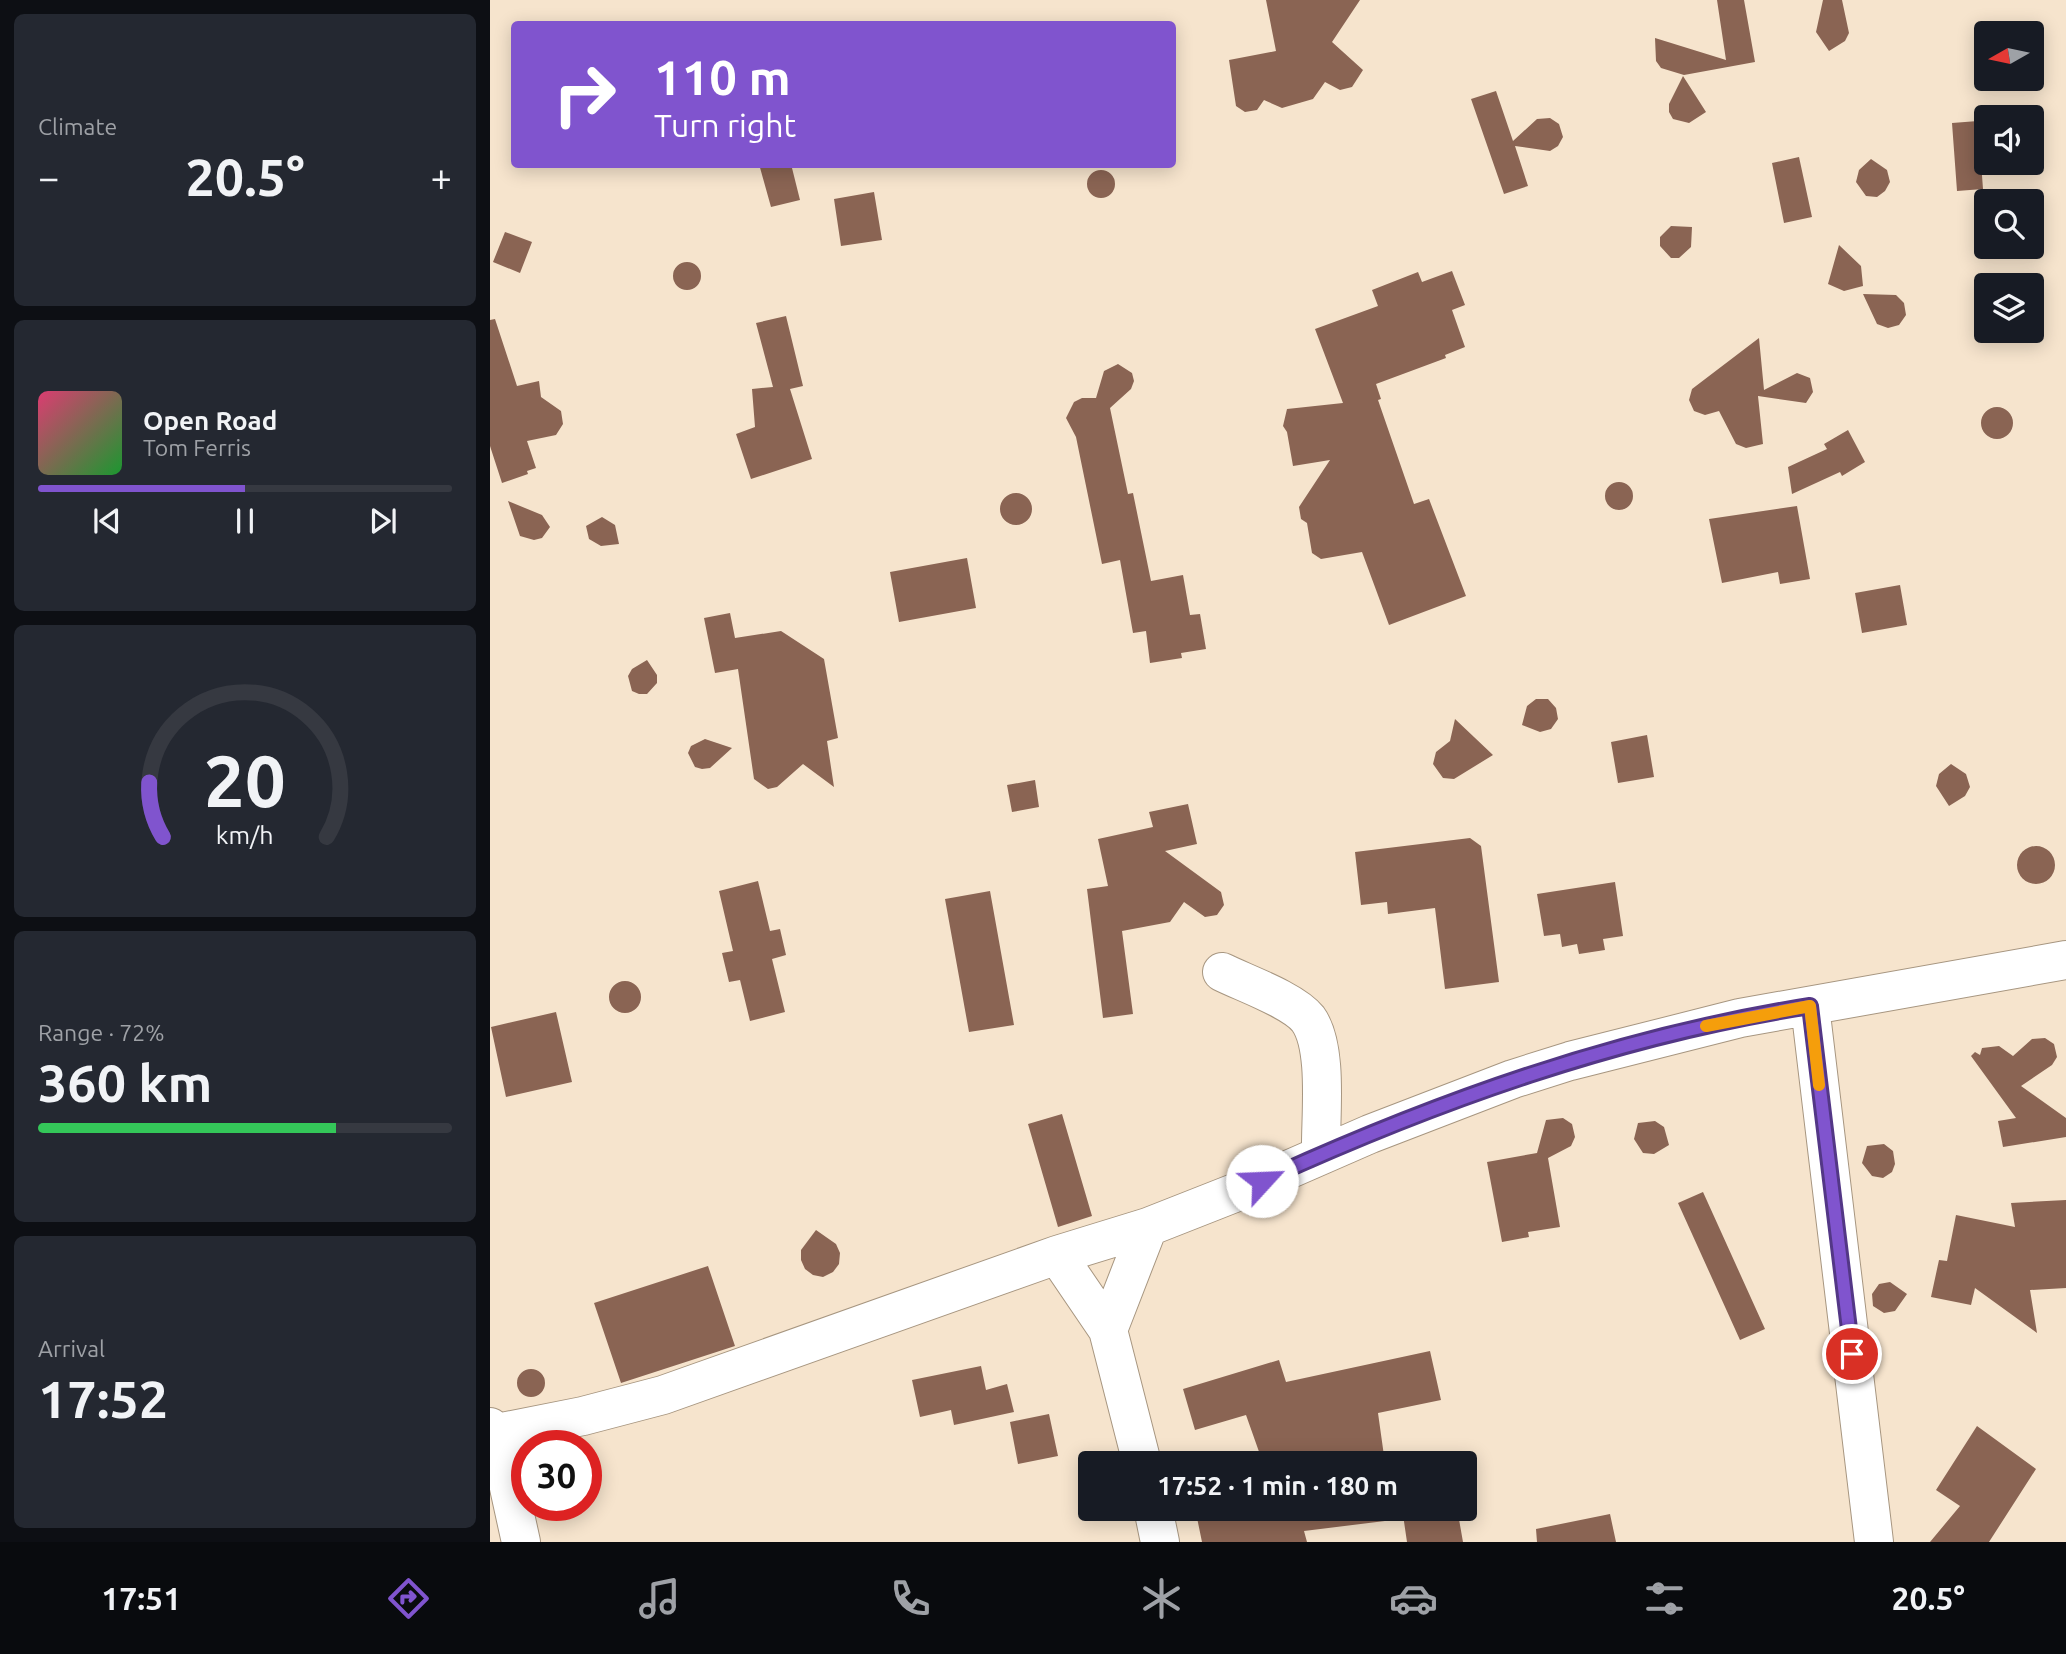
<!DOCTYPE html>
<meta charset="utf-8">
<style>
body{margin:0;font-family:Ubuntu,sans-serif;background:#242831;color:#f1f3f6;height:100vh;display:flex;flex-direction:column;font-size:26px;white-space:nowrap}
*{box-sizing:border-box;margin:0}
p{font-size:23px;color:#9ea1a6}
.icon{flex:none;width:38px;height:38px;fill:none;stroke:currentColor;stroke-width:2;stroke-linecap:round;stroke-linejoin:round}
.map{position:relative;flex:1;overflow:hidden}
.details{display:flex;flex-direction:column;gap:14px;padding:14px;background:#0d0f14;width:490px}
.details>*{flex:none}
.hud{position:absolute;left:21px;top:21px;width:665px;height:147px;border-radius:7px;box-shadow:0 4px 18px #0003;background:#8054ce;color:#fff;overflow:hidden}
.needle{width:46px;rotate:261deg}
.buttons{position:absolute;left:1484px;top:21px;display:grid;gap:14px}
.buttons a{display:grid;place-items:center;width:70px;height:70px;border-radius:7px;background:#171b24;box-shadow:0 4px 18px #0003;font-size:35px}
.speed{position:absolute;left:21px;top:1430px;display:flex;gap:14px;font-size:35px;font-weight:700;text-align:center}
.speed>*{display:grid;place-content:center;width:91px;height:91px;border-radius:50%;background:#171b24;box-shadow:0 4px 18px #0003;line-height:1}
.speed .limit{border:10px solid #d22;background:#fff;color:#111}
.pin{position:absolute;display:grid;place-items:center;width:60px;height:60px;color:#fff;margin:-30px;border:4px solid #fff;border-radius:50%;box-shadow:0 2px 7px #0007}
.me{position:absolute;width:77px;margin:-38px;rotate:65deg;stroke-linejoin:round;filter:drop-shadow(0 0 5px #0008)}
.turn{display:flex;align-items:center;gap:24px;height:147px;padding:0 28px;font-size:32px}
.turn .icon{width:91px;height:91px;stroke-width:2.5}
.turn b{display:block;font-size:49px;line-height:60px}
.big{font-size:52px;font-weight:700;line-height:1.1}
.details .tile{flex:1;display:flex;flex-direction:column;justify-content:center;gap:10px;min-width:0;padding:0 24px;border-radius:10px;background:#242831}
.details .dial{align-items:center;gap:0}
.dial svg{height:182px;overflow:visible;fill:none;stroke:#363941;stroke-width:7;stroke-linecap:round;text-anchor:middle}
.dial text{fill:#f1f3f6;stroke:none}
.song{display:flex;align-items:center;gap:21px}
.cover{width:84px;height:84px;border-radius:10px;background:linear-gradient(135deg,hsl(340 70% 55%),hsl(130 70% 35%))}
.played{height:7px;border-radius:4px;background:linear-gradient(90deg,#8054ce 50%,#363941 50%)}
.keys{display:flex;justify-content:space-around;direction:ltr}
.heat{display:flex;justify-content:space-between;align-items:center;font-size:38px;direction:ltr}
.charge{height:10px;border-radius:5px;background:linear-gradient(90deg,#34c759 72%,#363941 0)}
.trip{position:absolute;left:588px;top:1451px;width:399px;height:70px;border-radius:7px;background:#171b24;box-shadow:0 4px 18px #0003;font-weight:700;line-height:70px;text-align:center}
.tab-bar{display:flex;height:112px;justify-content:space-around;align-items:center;background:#090b0e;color:#9ea1a6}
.tab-bar .icon{width:49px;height:49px}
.tab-bar .selected{color:#8054ce}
.tab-bar b{font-size:32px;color:#f1f3f6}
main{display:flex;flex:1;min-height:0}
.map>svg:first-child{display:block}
.building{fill:#8a6453}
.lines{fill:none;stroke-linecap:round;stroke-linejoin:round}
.street-casing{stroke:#a79680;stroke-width:40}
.street{stroke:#fff;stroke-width:38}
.route-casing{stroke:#533786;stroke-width:18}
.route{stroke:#8054ce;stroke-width:12}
.slow{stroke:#f59e0b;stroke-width:12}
</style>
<main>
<section class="details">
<div class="tile"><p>Climate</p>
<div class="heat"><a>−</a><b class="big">20.5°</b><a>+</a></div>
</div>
<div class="tile">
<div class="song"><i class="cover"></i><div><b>Open Road</b><p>Tom Ferris</p></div></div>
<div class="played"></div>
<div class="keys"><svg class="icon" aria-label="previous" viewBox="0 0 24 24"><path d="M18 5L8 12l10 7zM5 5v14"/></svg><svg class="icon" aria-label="pause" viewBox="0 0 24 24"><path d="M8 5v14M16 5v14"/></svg><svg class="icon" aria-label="next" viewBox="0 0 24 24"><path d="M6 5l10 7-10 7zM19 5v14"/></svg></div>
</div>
<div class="tile dial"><svg viewBox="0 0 100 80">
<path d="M14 69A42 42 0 1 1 86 69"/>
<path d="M14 69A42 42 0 0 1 8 45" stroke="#8054ce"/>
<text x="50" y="56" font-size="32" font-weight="700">20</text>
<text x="50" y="72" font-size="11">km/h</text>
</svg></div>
<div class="tile"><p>Range · 72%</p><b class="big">360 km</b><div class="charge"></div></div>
<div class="tile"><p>Arrival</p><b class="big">17:52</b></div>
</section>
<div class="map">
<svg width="1576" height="1542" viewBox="0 0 1576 1542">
<rect width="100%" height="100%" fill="#f6e4cd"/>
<path class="building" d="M776,0H870L842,42L873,70L862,87L850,90L835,82L823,99L792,108L774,100L767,110L755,112L746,106L739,60L786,51Z
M1227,0H1254L1265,62L1194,75L1171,68L1166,61L1165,38L1236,60Z
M1333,0H1352L1359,33L1355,41L1339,51L1326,32Z
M1193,76L1216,112L1199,123L1183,119L1179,112V104Z
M1006,91L1023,141L1047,119L1060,118L1069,124L1073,137L1068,146L1060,151L1025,146L1038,186L1014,194L981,99Z
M1488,121L1493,189L1467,191L1462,123Z
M1309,157L1322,217L1294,223L1282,163Z
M1381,159L1397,170L1400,182L1395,191L1387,197L1376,196L1366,182L1369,170Z
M269,164H301L310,200L281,207Z
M597 184a14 14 0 1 1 28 0a14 14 0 1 1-28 0Z
M384,192L392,240L351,246L344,199Z
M1181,226L1202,227L1201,247L1189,258H1181L1170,246V237Z
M15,232L42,242L30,273L3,262Z
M1349,245L1371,266L1373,286L1354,291L1338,284Z
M183 276a14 14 0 1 1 28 0a14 14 0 1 1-28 0Z
M962,271L975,305L962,310L975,347L955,355L956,358L886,384L891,399L888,400L924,504L939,499L976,596L899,625L872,552L831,559L822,553L817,523L811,519L809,507L840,460L803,466L797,432L793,426L797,409L853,403L825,329L888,306L882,290L928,272L932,282Z
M1373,294L1406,295L1414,303L1416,315L1409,325L1398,328L1387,324Z
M296,316L313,386L300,389L322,459L261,479L246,434L265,427L262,389L283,387L266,323Z
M5,319L27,386L49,381L51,397L71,411L73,424L66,435L37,441L46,468L37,471L38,474L12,483L0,446V320Z
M1269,338L1274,390L1307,373L1320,378L1323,392L1316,403L1268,396L1273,444L1256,448L1246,444L1229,411L1215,415L1204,411L1199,400L1202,389Z
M628,364L642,373L644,381L641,389L620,408L638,494L643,493L661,581L693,575L700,615L710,614L716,649L691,653L692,658L660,663L656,631L643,633L630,560L612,564L586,437L576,418L584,402L592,398H606L614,371Z
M1491 423a16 16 0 1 1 32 0a16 16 0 1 1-32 0Z
M1358,430L1375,462L1352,476L1350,472L1302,494L1298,467L1337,449L1334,444Z
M1115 496a14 14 0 1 1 28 0a14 14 0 1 1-28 0Z
M510 509a16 16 0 1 1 32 0a16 16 0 1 1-32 0Z
M18,501L52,515L60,527L52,538L44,540L30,536Z
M1307,506L1320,579L1290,584L1288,572L1232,583L1219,519Z
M112,517L125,525L129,544L111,546L99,539L96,526Z
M477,558L486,608L409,622L400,572Z
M1410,585L1417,625L1372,633L1365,593Z
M240,613L245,638L291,631L334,659L348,738L337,741L344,787L313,764L287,787L278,789L264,779L248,669L225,673L214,618Z
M157,660L167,675V683L157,694H149L142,691L138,676L142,669Z
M1046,699H1058L1066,708L1068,719L1061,729L1050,732L1032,725L1037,706Z
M965,719L1003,755L964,779L953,778L943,764L946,752L960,741Z
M1157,735L1164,777L1128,783L1121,742Z
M215,739L242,748L220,768L212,769L205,767L198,753L201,746Z
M1461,764L1476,774L1480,787L1475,796L1459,806L1446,786L1449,774Z
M545,780L549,807L522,812L517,785Z
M698,804L707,844L675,851L731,892L734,905L727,915L715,917L694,902L680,922L632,931L643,1014L613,1018L597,889L618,886L608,839L663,827L659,812Z
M980,838L991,846L1009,982L955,989L945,908L898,914L897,902L871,905L865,852Z
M1527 865a19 19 0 1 1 38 0a19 19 0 1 1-38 0Z
M268,881L280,931L290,929L296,955L282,959L295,1012L260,1021L250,980L239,982L232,953L243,951L229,891Z
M1125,882L1133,936L1113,939L1115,950L1089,954L1087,944L1072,947L1070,934L1054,936L1047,894Z
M500,891L524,1025L479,1032L455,899Z
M119 997a16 16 0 1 1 32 0a16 16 0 1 1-32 0Z
M66,1012L82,1082L16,1097L1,1027Z
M1555,1038L1564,1044L1567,1057L1562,1065L1531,1086L1576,1118V1137L1513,1147L1508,1121L1526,1118L1481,1056L1485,1052L1490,1055L1492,1048L1509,1046L1523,1056L1542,1039Z
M572,1114L602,1216L568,1227L538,1124Z
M1073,1118L1082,1124L1085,1137L1081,1146L1058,1158L1070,1227L1038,1232L1039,1237L1012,1242L997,1162L1047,1153L1056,1120Z
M1165,1121L1174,1127L1179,1145L1164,1154L1153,1153L1144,1139L1148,1123Z
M1394,1144L1403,1151L1405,1164L1402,1172L1393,1178L1382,1176L1372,1163L1377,1146Z
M1213,1192L1275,1329L1250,1340L1188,1203Z
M1576,1200V1288L1540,1290L1547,1333L1485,1288L1481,1305L1441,1297L1449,1260L1457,1261L1466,1215L1525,1227L1521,1203Z
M326,1230L346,1244L350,1253L349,1264L343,1272L333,1277L323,1275L315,1269L311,1260V1250Z
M218,1266L245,1346L131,1383L104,1303Z
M1400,1282L1417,1294L1405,1311L1394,1313L1383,1306L1382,1294L1389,1284Z
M940,1351L951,1400L888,1413L895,1463H773L756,1415L705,1430L693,1389L789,1360L796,1382Z
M491,1366L496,1390L517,1384L524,1412L464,1425L461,1410L430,1417L422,1380Z
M27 1383a14 14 0 1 1 28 0a14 14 0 1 1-28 0Z
M559,1414L568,1456L528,1464L520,1422Z
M1487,1426L1546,1469L1499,1542H1440L1470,1506L1446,1490Z
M705,1508H901L903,1520L814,1531L817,1542H712Z
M912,1508H967L973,1542H917Z
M1120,1514L1126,1542H1047L1046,1529Z"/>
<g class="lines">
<g class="street-casing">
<path id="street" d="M732,972C754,983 803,1000 818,1019C839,1048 830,1119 831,1154
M1320,1006L1384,1542
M567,1255L618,1330L652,1463
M618,1330L658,1227
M0,1427L7,1433L31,1542
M7,1433L93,1416L173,1395L567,1255L658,1227L752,1190L880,1134L1023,1079L1080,1061L1250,1018L1576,960
M663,1508L670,1542"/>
</g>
<use href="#street" class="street"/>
</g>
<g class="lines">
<g class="route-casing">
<path id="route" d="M772,1181C947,1101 1129,1036 1320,1006L1362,1354"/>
</g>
<use href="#route" class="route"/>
<path class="slow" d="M1216,1026L1320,1006L1329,1085"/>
</g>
</svg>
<div class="buttons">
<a><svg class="needle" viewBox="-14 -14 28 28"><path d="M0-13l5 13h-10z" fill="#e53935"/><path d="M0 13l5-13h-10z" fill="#9ea1a6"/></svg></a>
<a><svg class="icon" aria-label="sound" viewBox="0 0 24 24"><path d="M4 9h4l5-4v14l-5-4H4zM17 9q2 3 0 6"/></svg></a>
<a><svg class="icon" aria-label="search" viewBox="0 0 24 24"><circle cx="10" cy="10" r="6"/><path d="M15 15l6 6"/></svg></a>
<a><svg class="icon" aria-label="layers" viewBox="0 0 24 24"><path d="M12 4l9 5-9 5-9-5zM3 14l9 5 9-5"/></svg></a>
</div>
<div class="speed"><div class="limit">30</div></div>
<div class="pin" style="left:1362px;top:1354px;background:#d93025"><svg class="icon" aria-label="arrive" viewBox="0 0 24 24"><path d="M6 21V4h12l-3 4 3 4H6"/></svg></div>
<svg class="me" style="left:772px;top:1181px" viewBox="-20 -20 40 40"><circle r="19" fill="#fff"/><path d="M0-13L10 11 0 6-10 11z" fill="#8054ce"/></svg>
<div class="trip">17:52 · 1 min · 180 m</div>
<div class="hud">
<div class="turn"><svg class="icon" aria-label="right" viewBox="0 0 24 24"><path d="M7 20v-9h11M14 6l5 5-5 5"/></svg><div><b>110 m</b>Turn right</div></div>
</div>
</div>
</main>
<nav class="tab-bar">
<b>17:51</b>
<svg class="icon selected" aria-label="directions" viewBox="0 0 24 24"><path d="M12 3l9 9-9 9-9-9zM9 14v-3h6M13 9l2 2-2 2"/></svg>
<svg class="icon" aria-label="music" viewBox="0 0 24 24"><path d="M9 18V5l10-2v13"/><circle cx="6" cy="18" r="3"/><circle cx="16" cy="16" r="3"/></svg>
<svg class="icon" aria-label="phone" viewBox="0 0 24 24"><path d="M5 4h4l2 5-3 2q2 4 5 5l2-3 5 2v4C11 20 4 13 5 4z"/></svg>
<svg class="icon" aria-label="climate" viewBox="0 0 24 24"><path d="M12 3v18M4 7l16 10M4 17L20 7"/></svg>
<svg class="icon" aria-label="car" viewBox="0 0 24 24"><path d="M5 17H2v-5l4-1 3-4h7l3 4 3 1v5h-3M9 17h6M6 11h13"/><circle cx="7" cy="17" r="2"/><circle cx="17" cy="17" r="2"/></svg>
<svg class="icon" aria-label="filters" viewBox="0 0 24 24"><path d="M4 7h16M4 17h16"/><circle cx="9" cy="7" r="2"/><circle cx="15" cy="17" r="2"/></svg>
<b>20.5°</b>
</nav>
